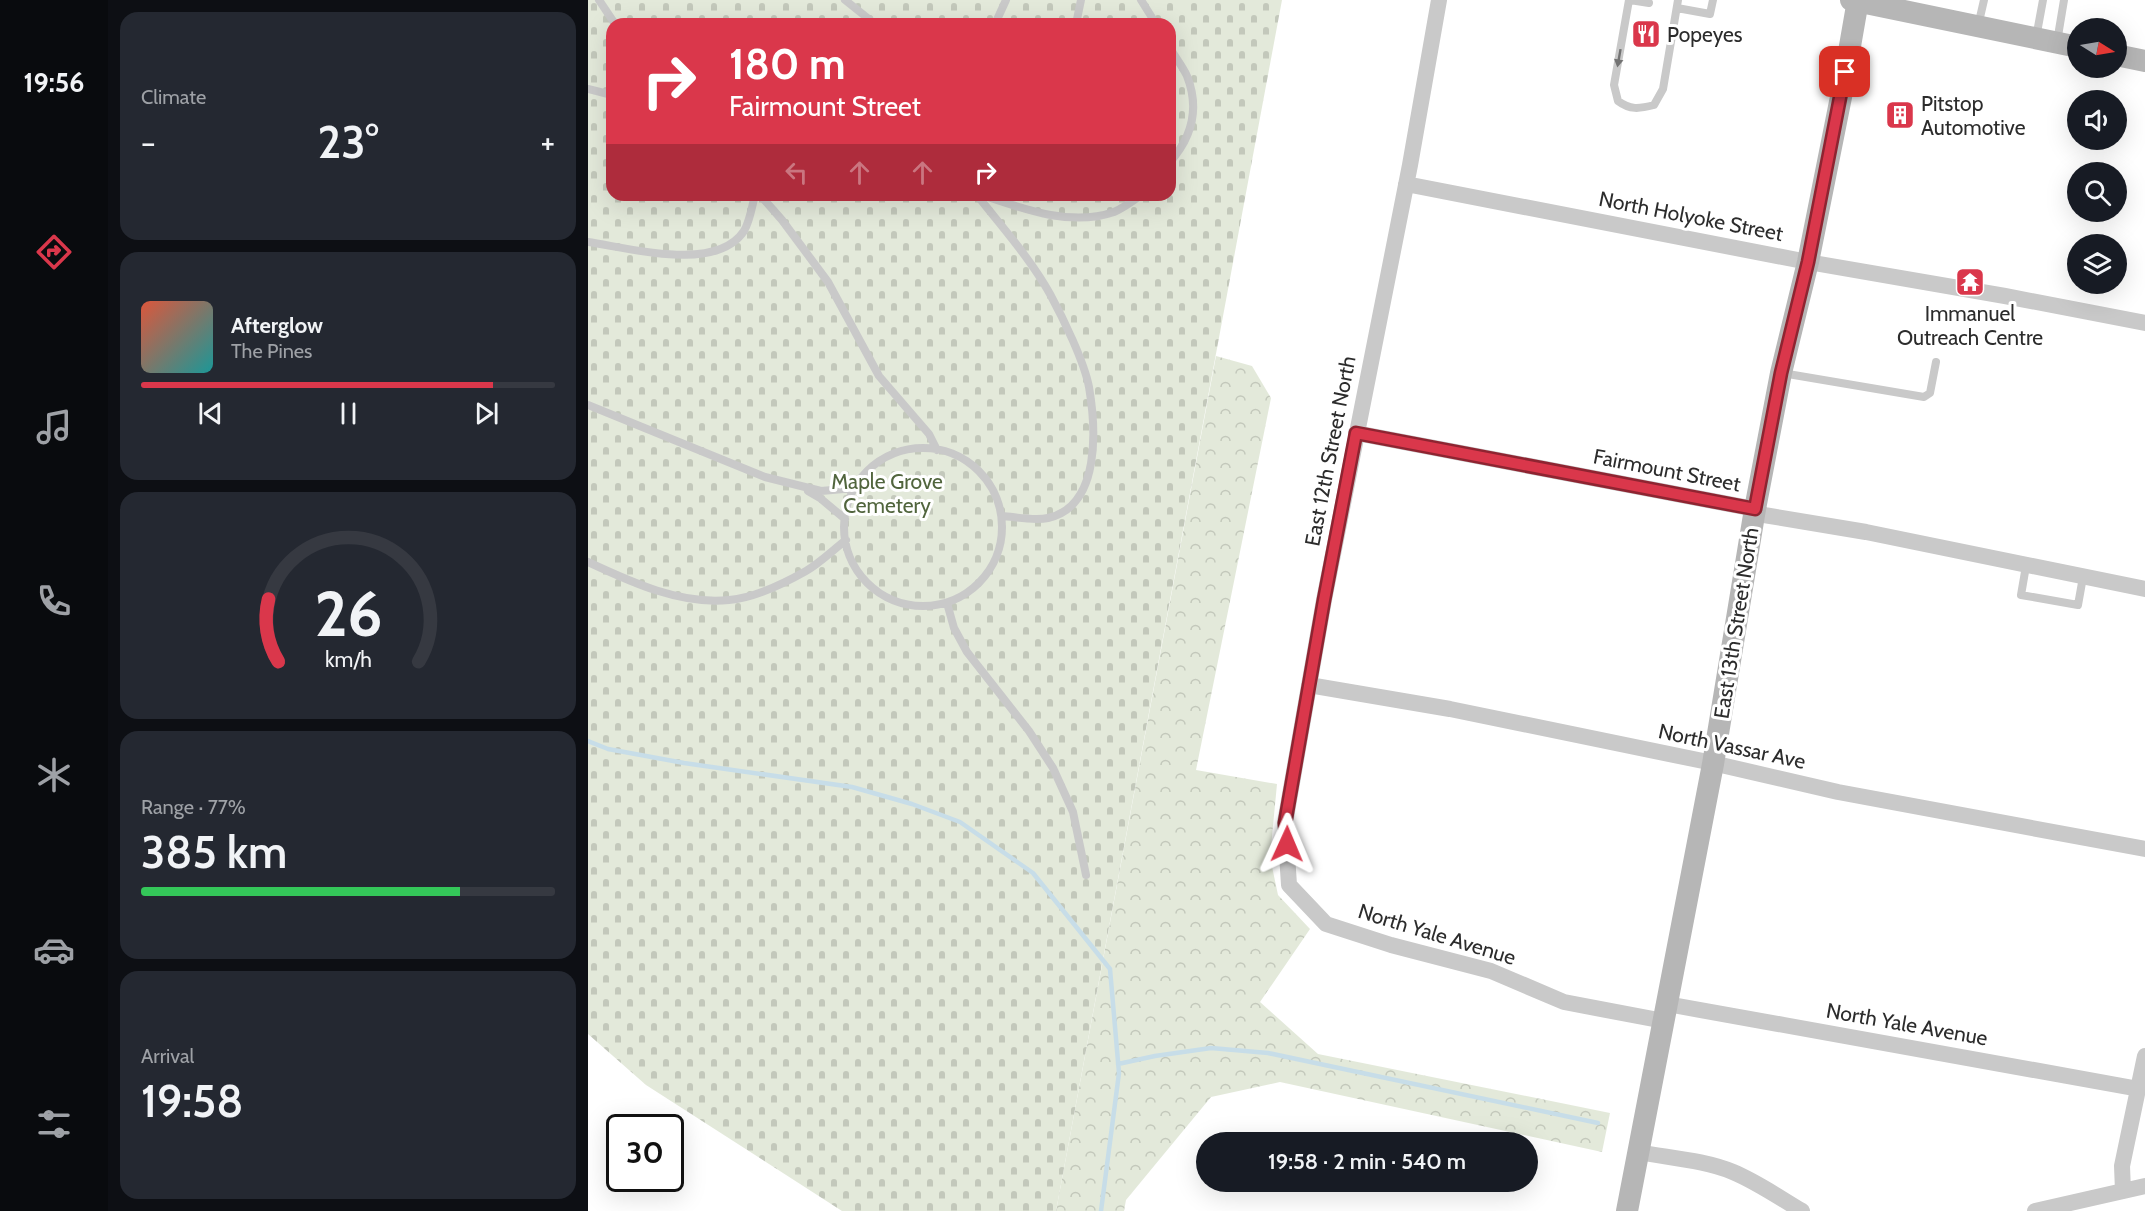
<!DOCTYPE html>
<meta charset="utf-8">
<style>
body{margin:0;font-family:Cabin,sans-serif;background:#242831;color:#f1f3f6;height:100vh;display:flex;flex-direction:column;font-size:22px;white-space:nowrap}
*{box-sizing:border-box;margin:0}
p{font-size:20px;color:#9ea1a6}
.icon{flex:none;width:33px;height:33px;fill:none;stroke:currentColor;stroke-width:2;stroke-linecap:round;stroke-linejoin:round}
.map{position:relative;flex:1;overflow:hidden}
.drawer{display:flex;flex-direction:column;gap:12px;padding:12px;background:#0d0f14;width:480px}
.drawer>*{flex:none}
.banner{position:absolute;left:18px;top:18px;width:570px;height:183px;border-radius:18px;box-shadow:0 6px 24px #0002;background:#da374b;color:#fff;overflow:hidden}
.needle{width:39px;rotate:101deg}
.controls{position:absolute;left:1479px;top:18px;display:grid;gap:12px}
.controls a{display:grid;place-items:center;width:60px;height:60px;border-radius:50%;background:#171b24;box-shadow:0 6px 24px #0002;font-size:30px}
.speed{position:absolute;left:18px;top:1114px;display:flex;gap:12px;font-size:30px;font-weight:700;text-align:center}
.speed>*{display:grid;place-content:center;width:78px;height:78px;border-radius:50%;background:#171b24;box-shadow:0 6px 24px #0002;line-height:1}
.speed .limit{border:3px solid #111;border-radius:9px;background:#fff;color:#111}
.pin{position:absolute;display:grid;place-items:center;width:51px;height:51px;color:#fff;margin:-26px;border-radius:12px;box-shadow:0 3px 9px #0006}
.me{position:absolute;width:66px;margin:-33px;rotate:1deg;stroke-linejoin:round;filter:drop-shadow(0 0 4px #0008)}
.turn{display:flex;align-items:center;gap:21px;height:126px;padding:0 24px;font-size:27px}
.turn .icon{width:78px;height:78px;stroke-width:2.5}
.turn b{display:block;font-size:42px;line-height:51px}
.lanes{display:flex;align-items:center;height:57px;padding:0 24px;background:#0003;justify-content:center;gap:30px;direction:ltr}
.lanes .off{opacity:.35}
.big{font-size:45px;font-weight:600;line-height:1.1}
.drawer .tile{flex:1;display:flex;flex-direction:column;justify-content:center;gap:9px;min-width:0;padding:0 21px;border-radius:18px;background:#242831}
.drawer .dial{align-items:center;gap:0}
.dial svg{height:156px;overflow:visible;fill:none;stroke:#363941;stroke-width:7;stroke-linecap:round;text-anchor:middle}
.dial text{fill:#f1f3f6;stroke:none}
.song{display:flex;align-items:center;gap:18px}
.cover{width:72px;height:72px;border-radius:9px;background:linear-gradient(135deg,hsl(10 70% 55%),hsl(180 70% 35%))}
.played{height:6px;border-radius:3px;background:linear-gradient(90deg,#da374b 85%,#363941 85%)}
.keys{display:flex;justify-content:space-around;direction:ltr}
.heat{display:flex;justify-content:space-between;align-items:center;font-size:33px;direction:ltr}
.charge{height:9px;border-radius:4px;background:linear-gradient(90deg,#34c759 77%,#363941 0)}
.trip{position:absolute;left:608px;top:1132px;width:342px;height:60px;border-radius:30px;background:#171b24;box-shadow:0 6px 24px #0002;font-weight:600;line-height:60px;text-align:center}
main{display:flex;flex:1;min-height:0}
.tab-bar{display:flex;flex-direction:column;width:108px;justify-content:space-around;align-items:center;background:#090b0e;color:#9ea1a6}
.tab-bar .icon{width:42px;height:42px}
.tab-bar .on{color:#da374b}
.tab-bar b{font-size:27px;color:#f1f3f6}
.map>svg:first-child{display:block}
.forest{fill:url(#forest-crowns)}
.cemetery{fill:url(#cemetery-stones);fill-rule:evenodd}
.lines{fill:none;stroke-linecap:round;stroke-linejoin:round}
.stream{stroke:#c7dde8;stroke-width:4.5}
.service{stroke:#c9c9c9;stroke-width:8}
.minor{stroke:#c9c9c9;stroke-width:16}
.secondary{stroke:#b6b6b6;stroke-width:22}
.oneway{fill:#737373}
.route-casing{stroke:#8e2431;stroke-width:15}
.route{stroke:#da374b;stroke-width:10}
.labels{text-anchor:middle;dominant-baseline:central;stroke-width:6;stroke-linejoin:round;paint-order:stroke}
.poi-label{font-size:21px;fill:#2c2c2c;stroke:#fff;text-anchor:start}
.street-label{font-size:21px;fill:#2c2c2c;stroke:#fff}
.park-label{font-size:21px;fill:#51653d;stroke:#fff}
</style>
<main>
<nav class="tab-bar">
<b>19:56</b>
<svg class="icon on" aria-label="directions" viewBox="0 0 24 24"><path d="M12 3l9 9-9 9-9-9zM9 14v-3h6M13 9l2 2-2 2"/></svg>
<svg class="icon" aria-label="music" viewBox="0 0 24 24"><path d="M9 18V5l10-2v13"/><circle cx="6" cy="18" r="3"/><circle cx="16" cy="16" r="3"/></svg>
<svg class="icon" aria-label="phone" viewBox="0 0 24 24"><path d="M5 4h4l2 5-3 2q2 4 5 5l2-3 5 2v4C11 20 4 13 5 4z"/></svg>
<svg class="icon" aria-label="climate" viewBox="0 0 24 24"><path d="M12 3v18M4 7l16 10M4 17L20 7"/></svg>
<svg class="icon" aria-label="car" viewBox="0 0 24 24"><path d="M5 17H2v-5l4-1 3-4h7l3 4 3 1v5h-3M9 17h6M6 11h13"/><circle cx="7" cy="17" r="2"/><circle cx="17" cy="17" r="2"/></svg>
<svg class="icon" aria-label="filters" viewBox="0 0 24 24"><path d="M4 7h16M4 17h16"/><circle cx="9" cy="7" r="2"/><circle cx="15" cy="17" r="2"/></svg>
</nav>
<section class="drawer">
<div class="tile"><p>Climate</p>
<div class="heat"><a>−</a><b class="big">23°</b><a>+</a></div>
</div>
<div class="tile">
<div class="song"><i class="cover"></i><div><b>Afterglow</b><p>The Pines</p></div></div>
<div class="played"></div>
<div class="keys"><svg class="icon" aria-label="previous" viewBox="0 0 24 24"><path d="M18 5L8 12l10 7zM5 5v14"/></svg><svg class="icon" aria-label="pause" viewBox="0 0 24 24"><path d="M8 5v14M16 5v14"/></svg><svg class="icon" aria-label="next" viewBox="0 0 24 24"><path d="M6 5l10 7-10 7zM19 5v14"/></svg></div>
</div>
<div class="tile dial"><svg viewBox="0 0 100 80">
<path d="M14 69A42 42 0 1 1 86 69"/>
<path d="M14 69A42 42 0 0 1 9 37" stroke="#da374b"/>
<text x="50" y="56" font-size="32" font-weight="700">26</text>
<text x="50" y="72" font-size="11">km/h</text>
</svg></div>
<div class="tile"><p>Range · 77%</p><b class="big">385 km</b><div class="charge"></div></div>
<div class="tile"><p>Arrival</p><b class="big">19:58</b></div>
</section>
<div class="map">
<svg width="1557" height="1211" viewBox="0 0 1557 1211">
<defs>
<pattern id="forest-crowns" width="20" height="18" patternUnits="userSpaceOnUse" patternTransform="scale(1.5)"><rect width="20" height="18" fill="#e3e9da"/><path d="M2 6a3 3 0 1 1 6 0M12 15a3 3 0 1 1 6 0" fill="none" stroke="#c3c8bb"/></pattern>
<pattern id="cemetery-stones" width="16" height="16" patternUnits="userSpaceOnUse" patternTransform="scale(1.5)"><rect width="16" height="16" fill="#e3e9da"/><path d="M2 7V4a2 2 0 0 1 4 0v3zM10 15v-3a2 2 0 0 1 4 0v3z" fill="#c3c8bb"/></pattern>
</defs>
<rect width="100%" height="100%" fill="#fff"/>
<path class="forest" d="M628,356L664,366L683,398L608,770L689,784L682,857L690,895L722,929L672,1002L730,1054L1022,1113L1014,1152L692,1082L623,1097L538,1200L536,1211H468Z"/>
<path class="cemetery" d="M0,0H694L468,1211H254L58,1085L0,1034ZM24,24H582V195H24Z"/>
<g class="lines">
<path class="stream" d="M0,741L20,749L96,763L264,787L324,804L372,822L445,873L522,969L531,1073L513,1211
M530,1064L567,1056L623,1048L680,1053L1010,1123"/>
<path class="service" d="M11,0L27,24
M257,0L287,24
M553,0L568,24
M1041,0L1026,85L1030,101C1042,110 1051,109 1066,105L1075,89L1090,0
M1042,0L1061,3
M1089,8L1122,14L1125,0
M407,24L418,0
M488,24L493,0
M1390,26L1396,0
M1448,38L1455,0
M1469,42L1476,0
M582,48C587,57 595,67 599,76C612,109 604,137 582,162
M0,89L24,95
M172,195L194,220L240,282L291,376L341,434L349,450
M389,195C414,227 442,258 462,294C475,318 496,361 501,387C508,428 513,506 460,518C446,521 428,517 414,516
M394,195C435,209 483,227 526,212C535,208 545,201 553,195
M0,242C41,248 128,273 156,231C162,221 164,206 167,195
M1194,373L1336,397L1342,393L1348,362
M0,405L177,477L233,491L267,488
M256 527a79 79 0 1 1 158 0a79 79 0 1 1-158 0Z
M220,491L232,498L257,519
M0,562C43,582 92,605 141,600C167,598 195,584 218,571C232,563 245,550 258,540
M1438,566L1433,595L1490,605L1495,577
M359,603L366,628L379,652L441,731L465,768L485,812L498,875"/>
<path class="minor" d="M851,0L822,165L736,600L697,823L701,885L738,924L803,945L903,971L976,1002L1076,1021
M818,184L1220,262L1417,296L1557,323
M768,433L1167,509L1176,515L1278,532L1557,589
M721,685L862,709L1120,762L1250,792L1557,849
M1079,1004L1551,1089
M1050,1152C1081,1158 1116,1160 1145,1172C1169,1182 1192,1198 1214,1211
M1535,1191L1534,1166L1557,1056
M1447,1211L1557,1186"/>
<path class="secondary" d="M1263,0L1490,47
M1528,55L1557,61
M1039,1211L1125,764L1167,509L1193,373L1220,262L1254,92L1270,0"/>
</g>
<defs><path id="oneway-solid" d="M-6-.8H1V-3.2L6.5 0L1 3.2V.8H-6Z" transform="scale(1.5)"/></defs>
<use class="oneway" href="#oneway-solid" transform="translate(1031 58) rotate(100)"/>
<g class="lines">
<g class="route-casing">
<path id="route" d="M699,844L697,823L701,800L736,600L768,433L1167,509L1193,373L1220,262L1257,72"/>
</g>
<use href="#route" class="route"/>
</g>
<defs>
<g id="restaurant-square" transform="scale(1.5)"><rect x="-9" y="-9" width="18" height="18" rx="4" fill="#da374b" stroke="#fff"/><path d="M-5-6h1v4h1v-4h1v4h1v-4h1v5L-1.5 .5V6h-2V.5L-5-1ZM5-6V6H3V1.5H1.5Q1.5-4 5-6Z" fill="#fff"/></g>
<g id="building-square" transform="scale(1.5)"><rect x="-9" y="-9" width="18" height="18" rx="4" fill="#da374b" stroke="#fff"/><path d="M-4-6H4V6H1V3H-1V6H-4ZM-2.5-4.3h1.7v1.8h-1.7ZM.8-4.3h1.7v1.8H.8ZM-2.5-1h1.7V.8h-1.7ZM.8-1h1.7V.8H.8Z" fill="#fff"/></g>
<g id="temple-square" transform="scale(1.5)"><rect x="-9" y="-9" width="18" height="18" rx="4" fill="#da374b" stroke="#fff"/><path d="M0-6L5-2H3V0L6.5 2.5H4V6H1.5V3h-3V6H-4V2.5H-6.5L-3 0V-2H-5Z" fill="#fff"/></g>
</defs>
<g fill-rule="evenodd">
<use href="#restaurant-square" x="1058" y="34"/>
<use href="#building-square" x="1312" y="115"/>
<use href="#temple-square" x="1382" y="282"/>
</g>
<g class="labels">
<g class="poi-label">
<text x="1079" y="34">Popeyes</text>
<text x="1333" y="103">Pitstop<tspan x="1333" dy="24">Automotive</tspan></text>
<text x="1382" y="313" text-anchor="middle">Immanuel<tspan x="1382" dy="24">Outreach Centre</tspan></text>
</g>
<g class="street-label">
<text transform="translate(1103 216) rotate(11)">North Holyoke Street</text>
<text transform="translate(742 451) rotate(-79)">East 12th Street North</text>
<text transform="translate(1079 470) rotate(11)">Fairmount Street</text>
<text transform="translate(1148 623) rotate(-81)">East 13th Street North</text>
<text transform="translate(1144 746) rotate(12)">North Vassar Ave</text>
<text transform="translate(849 934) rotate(17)">North Yale Avenue</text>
<text transform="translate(1319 1024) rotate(10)">North Yale Avenue</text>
</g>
<g class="park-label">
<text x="299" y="481">Maple Grove<tspan x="299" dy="24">Cemetery</tspan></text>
</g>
</g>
</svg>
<div class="controls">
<a><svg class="needle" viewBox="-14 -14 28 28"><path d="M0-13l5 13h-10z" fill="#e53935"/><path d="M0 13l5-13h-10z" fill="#9ea1a6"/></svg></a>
<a><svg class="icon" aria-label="sound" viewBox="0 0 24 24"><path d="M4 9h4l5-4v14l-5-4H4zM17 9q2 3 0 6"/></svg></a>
<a><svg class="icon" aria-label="search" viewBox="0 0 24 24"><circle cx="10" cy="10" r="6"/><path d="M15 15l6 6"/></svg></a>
<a><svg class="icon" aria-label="layers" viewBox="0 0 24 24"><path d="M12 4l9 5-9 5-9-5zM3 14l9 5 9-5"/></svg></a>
</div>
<div class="speed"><div class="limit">30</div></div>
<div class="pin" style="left:1257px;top:72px;background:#d93025"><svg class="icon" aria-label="arrive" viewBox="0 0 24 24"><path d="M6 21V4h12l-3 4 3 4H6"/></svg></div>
<svg class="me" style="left:699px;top:844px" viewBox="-20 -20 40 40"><path d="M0-17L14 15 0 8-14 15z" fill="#da374b" stroke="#fff" stroke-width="4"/></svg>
<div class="trip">19:58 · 2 min · 540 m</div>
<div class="banner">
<div class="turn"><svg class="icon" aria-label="right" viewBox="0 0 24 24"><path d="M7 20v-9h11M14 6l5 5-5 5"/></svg><div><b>180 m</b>Fairmount Street</div></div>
<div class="lanes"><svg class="icon off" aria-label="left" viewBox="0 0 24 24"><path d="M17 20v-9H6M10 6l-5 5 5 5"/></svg><svg class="icon off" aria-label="ahead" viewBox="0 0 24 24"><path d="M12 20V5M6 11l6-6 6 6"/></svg><svg class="icon off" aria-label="ahead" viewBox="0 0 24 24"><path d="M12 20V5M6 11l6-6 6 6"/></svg><svg class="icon" aria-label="right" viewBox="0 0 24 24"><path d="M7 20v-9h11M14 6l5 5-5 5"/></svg></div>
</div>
</div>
</main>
